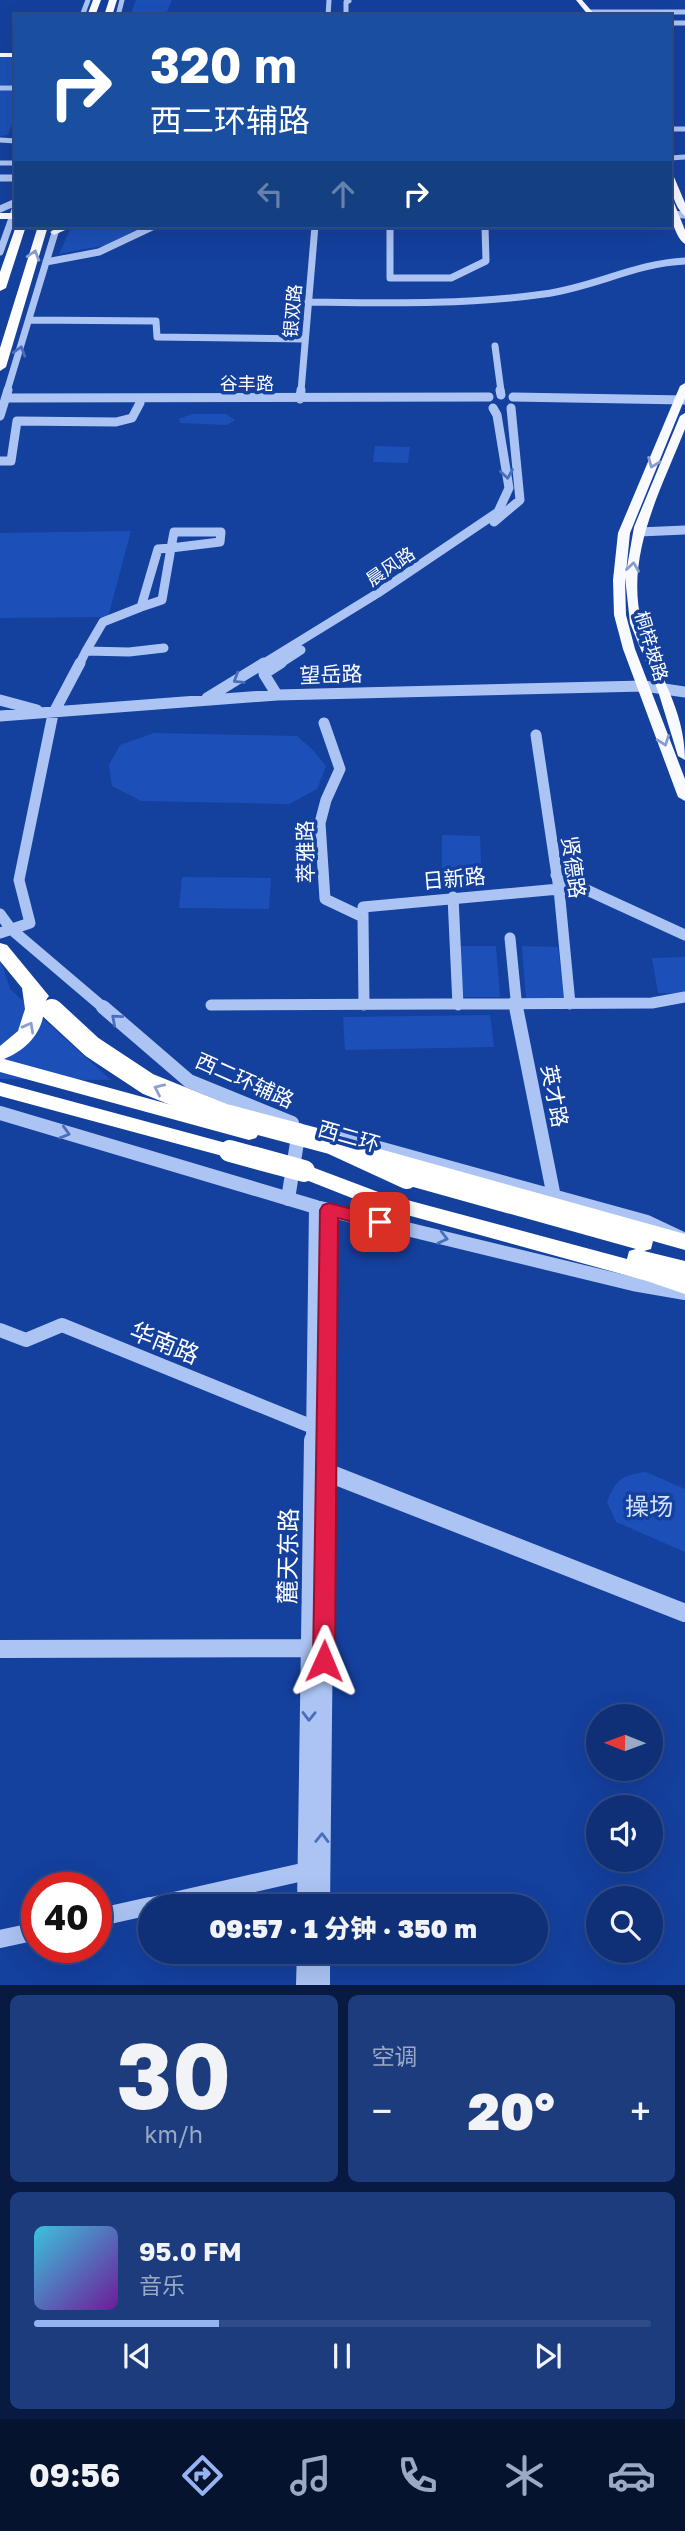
<!DOCTYPE html>
<html lang="zh">
<meta charset="utf-8">
<style>
body{margin:0;font-family:"Golos Text","Noto Sans SC",sans-serif;background:#1d3c7e;color:#f1f3f6;height:100vh;display:flex;flex-direction:column;font-size:26px;white-space:nowrap}
*{box-sizing:border-box;margin:0}
p{font-size:23px;color:#9ba9c5}
.icon{flex:none;width:38px;height:38px;fill:none;stroke:currentColor;stroke-width:2;stroke-linecap:round;stroke-linejoin:round}
.map{position:relative;height:1985px;overflow:hidden}
.drawer{display:flex;flex-direction:column;gap:10px;padding:10px;background:#081a41;flex:1}
.drawer>*{flex:none}
.banner{position:absolute;left:14px;top:14px;width:658px;height:214px;border-radius:0px;box-shadow:0 7px 28px #0002,0 0 0 2px #2f4b88;background:#1a4fa0;color:#fff;overflow:hidden}
.needle{width:46px;rotate:271deg}
.fabs{position:absolute;left:586px;top:1704px;display:grid;gap:14px}
.fabs a{display:grid;place-items:center;width:77px;height:77px;border-radius:50%;background:#0f3076;box-shadow:0 7px 28px #0002,0 0 0 2px #2f4b88;font-size:35px}
.speed{position:absolute;left:21px;top:1872px;display:flex;gap:14px;font-size:35px;font-weight:700;text-align:center}
.speed>*{display:grid;place-content:center;width:91px;height:91px;border-radius:50%;background:#0f3076;box-shadow:0 7px 28px #0002,0 0 0 2px #2f4b88;line-height:1}
.speed .limit{border:10px solid #d22;background:#fff;color:#111}
.pin{position:absolute;display:grid;place-items:center;width:60px;height:60px;color:#fff;margin:-30px;border-radius:14px;box-shadow:0 4px 10px #0006}
.me{position:absolute;width:77px;margin:-38px;rotate:1deg;stroke-linejoin:round;filter:drop-shadow(0 0 5px #0008)}
.turn{display:flex;align-items:center;gap:24px;height:147px;padding:0 21px;font-size:32px}
.turn .icon{width:91px;height:91px;stroke-width:2.5}
.turn b{display:block;font-size:49px;line-height:60px}
.lanes{display:flex;align-items:center;height:66px;padding:0 21px;background:#0003;justify-content:center;gap:35px;direction:ltr}
.lanes .off{opacity:.35}
.big{font-size:52px;font-weight:800;line-height:1.1}
.drawer .tile{flex:1;display:flex;flex-direction:column;justify-content:center;gap:10px;min-width:0;padding:0 24px;border-radius:10px;background:#1d3c7e}
.drawer .dial{align-items:center;gap:0}
.dial b{font-size:91px;line-height:1}
.song{display:flex;align-items:center;gap:21px}
.cover{width:84px;height:84px;border-radius:10px;background:linear-gradient(135deg,hsl(190 70% 55%),hsl(280 70% 35%))}
.played{height:7px;border-radius:4px;background:linear-gradient(90deg,#95b2f1 30%,#2f4b88 30%)}
.keys{display:flex;justify-content:space-around;direction:ltr}
.heat{display:flex;justify-content:space-between;align-items:center;font-size:38px;direction:ltr}
.drawer .tiles{flex:1;display:grid;gap:10px;grid-template-columns:1fr 1fr}
.tile:last-child{grid-column:span 2}
.trip{position:absolute;left:138px;top:1894px;width:410px;height:70px;border-radius:35px;background:#0f3076;box-shadow:0 7px 28px #0002,0 0 0 2px #2f4b88;font-weight:800;line-height:70px;text-align:center}
.tabs{display:flex;height:112px;justify-content:space-around;align-items:center;background:#06132f;color:#9ba9c5}
.tabs .icon{width:49px;height:49px}
.tabs .on{color:#95b2f1}
.tabs b{font-size:32px;color:#f1f3f6}
.map>svg:first-child{display:block}
.green{fill:#1c50b8}
.lines{fill:none;stroke-linecap:round;stroke-linejoin:round}
.minor-far5{stroke:#acc4f4;stroke-width:5}
.minor-far4{stroke:#acc4f4;stroke-width:7}
.minor-far3{stroke:#acc4f4;stroke-width:9}
.minor-far2{stroke:#acc4f4;stroke-width:11}
.minor-far1{stroke:#acc4f4;stroke-width:14}
.minor{stroke:#acc4f4;stroke-width:18}
.major{fill:#f8faff;fill-rule:evenodd}
.highway{fill:#fff;fill-rule:evenodd}
.highway-bridge{stroke:#fff;stroke-width:22}
.oneway{stroke:#8aa0ce}
.oneway2{stroke:#496ebc}
.oneway3{stroke:#869dce}
.route{fill:#e11d48;stroke:#92132f;stroke-width:2}
.labels{text-anchor:middle;dominant-baseline:central;stroke-width:7;stroke-linejoin:round;paint-order:stroke}
.far-street-label{font-size:18px;fill:#fff;stroke:#14409e}
.street-label{font-size:21px;fill:#fff;stroke:#14409e}
.near-street-label{font-size:24px;fill:#fff;stroke:#14409e}
.near-park-label{font-size:24px;fill:#d4e2fd;stroke:#14409e}
</style>
<div class="map">
<svg width="685" height="1985" viewBox="0 0 685 1985">
<rect width="100%" height="100%" fill="#14409e"/>
<path class="green" d="M136,0H172L165,16H130Z
M0,57H16V85H0Z
M0,88H16V113L8,135L0,136Z
M143,226L107,245L59,254L70,230Z
M192,414H226L235,420L227,425L180,423L179,419Z
M375,446L410,447L408,463L373,462Z
M131,531L108,617L0,618V533Z
M154,733L297,736L314,751L326,766L317,789L289,804L141,801L112,786L109,765L120,745Z
M442,835L480,836L482,883L442,882Z
M182,877L271,878L269,909L179,908Z
M459,946H496L500,997H462Z
M522,946L558,947L564,999L526,998Z
M685,957V993H658L652,958Z
M0,959L10,989L111,1080L0,1079Z
M490,1015L494,1047L345,1050L343,1017Z
M646,1472L685,1489V1552L616,1522L607,1502C616,1479 622,1475 646,1472Z"/>
<g class="lines">
<path class="minor-far5" d="M591,12H685
M82,16L88,0
M118,16L122,0
M328,16L329,0
M346,16V2L349,1
M670,23H685
M0,88H16
M670,129H685
M0,140L16,141
M670,158L685,157
M0,163H16"/>
<path class="minor-far4" d="M0,178H16
M0,209L16,202
M670,214L685,215
M390,226V278H451L486,261L485,226
M0,252L16,207
M46,262L99,252L154,226
M308,302C387,303 466,305 544,294C592,288 636,263 685,261
M30,320L156,321L157,337L305,339
M495,346L501,391
M7,391L57,226
M301,391L315,226"/>
<path class="minor-far3" d="M500,390L501,395
M513,397L685,400
M6,398L489,397
M300,399L301,390
M0,416L8,390
M0,461H11L17,421L116,422L132,418L140,403
M494,522L520,500L511,408
M174,532H221L220,542L171,548Z
M639,532L685,530
M141,607L158,549L171,548
M141,607L162,600L171,548
M86,651L103,622L141,607
M79,665L86,651L129,652L164,648
M261,665L378,593L498,512L509,488L497,415L493,408
M278,665L301,650"/>
<path class="minor-far2" d="M277,695L264,674L281,663
M207,698L264,663
M0,700L37,710
M0,716L277,695L644,686L685,692
M324,723L340,769L326,800L320,823L325,899L363,917L364,1005
M536,735L559,889L570,1004
M576,885L685,935
M453,897L458,1005
M0,914L11,929L105,1009
M363,917V907L559,889L576,885L556,875
M0,933L30,923L19,880L53,714L80,663
M510,938L517,1009
M211,1005L652,1003L685,997"/>
<path class="minor-far1" d="M103,1007L189,1081L292,1123
M516,1007L554,1197
M0,1113L316,1207L633,1284L685,1293
M339,1137L647,1222L685,1240
M288,1199L299,1130
M0,1330L26,1340L62,1325L313,1427
M313,1442L316,1207
M326,1442L329,1210"/>
<path class="minor" d="M326,1472L685,1613
M0,1649L310,1648
M152,1906L307,1871
M306,1906L313,1440
M321,1906L326,1440
M96,1918L150,1906
M0,1939L37,1931
M321,1951V1985
M305,1985L306,1951"/>
<path class="major" d="M576,0H582L596,16H589Z
M0,53H16V57H0Z
M670,175L674,177L685,203V216C674,207 670,188 670,175Z
M670,201L674,203L685,230V244C674,236 670,214 670,201Z
M0,213H16V219H0Z
M63,226H74L54,235L50,232Z
M685,383V398L630,533L626,573L634,527L680,416L685,413V429C661,490 624,556 642,624C656,672 685,708 685,760L678,756L658,691L630,623L625,577V580L626,615L635,649L685,779V801L678,797L623,649L614,615L613,580L618,533L680,386Z"/>
<path class="highway" d="M93,0H101L95,16H87Z
M109,0H117L112,16H104Z
M16,226H26L6,288L0,291V272Z
M38,226H48L6,367L0,371V348Z
M0,943L7,945L49,996C43,1003 45,1008 43,1017C39,1037 22,1052 4,1059L256,1128L259,1133L256,1138L249,1140L0,1072V1046L18,1031L25,1009L22,988L0,961Z
M0,1082L237,1146L241,1151L237,1156L230,1158L0,1096Z
M369,1146L685,1234V1250L653,1241L651,1249L644,1251L685,1261V1294L647,1281L367,1204L296,1176L293,1171L296,1166L304,1164L381,1193L627,1259L629,1251L636,1249L399,1183L396,1178L399,1173L406,1171L362,1158L358,1153L362,1148Z"/>
<path class="highway-bridge" d="M52,1010L92,1047L148,1084L225,1115L331,1143L407,1178
M230,1151L304,1171"/>
</g>
<defs><path id="oneway-chevron" d="M-2-3.5L2.5 0L-2 3.5" fill="none" stroke-width="1.6" stroke-linecap="round" stroke-linejoin="round" transform="scale(1.75)"/></defs>
<g class="oneway">
<use href="#oneway-chevron" transform="translate(34 255) rotate(-73)"/>
<use href="#oneway-chevron" transform="translate(29 1027) rotate(-61)"/>
<use href="#oneway-chevron" transform="translate(159 1089) rotate(-155)"/>
</g>
<g class="oneway2">
<use href="#oneway-chevron" transform="translate(20 351) rotate(-73)"/>
<use href="#oneway-chevron" transform="translate(507 474) rotate(81)"/>
<use href="#oneway-chevron" transform="translate(238 679) rotate(148)"/>
<use href="#oneway-chevron" transform="translate(116 1019) rotate(-139)"/>
<use href="#oneway-chevron" transform="translate(65 1133) rotate(16)"/>
<use href="#oneway-chevron" transform="translate(443 1238) rotate(14)"/>
<use href="#oneway-chevron" transform="translate(309 1716) rotate(91)"/>
<use href="#oneway-chevron" transform="translate(322 1838) rotate(-89)"/>
</g>
<g class="oneway3">
<use href="#oneway-chevron" transform="translate(653 463) rotate(112)"/>
<use href="#oneway-chevron" transform="translate(633 567) rotate(-82)"/>
<use href="#oneway-chevron" transform="translate(664 741) rotate(70)"/>
</g>
<path class="route" d="M329,1203L387,1218L389,1222L387,1227L380,1229L338,1218L335,1661L332,1668L324,1671L316,1668L313,1661L320,1210L323,1205Z"/>
<g class="labels">
<g class="far-street-label">
<text transform="translate(292 311) rotate(-85)">银双路</text>
<text x="247" y="383">谷丰路</text>
<text transform="translate(390 566) rotate(-34)">晨风路</text>
<text transform="translate(652 646) rotate(73)">桐梓坡路</text>
</g>
<g class="street-label">
<text transform="translate(331 674) rotate(-2)">望岳路</text>
<text transform="translate(305 852) rotate(-91)">萃雅路</text>
<text transform="translate(574 867) rotate(82)">贤德路</text>
<text transform="translate(454 878) rotate(-5)">日新路</text>
<text transform="translate(245 1080) rotate(24)">西二环辅路</text>
<text transform="translate(555 1096) rotate(79)">英才路</text>
<text transform="translate(349 1136) rotate(16)">西二环</text>
</g>
<g class="near-street-label">
<text transform="translate(165 1342) rotate(22)">华南路</text>
<text transform="translate(287 1556) rotate(-89)">麓天东路</text>
</g>
<g class="near-park-label">
<text x="649" y="1505">操场</text>
</g>
</g>
</svg>
<div class="fabs">
<a><svg class="needle" viewBox="-14 -14 28 28"><path d="M0-13l5 13h-10z" fill="#e53935"/><path d="M0 13l5-13h-10z" fill="#9ba9c5"/></svg></a>
<a><svg class="icon" aria-label="sound" viewBox="0 0 24 24"><path d="M4 9h4l5-4v14l-5-4H4zM17 9q2 3 0 6"/></svg></a>
<a><svg class="icon" aria-label="search" viewBox="0 0 24 24"><circle cx="10" cy="10" r="6"/><path d="M15 15l6 6"/></svg></a>
</div>
<div class="speed"><div class="limit">40</div></div>
<div class="pin" style="left:380px;top:1222px;background:#d93025"><svg class="icon" aria-label="arrive" viewBox="0 0 24 24"><path d="M6 21V4h12l-3 4 3 4H6"/></svg></div>
<svg class="me" style="left:324px;top:1661px" viewBox="-20 -20 40 40"><path d="M0-17L14 15 0 8-14 15z" fill="#e11d48" stroke="#fff" stroke-width="4"/></svg>
<div class="trip">09:57 · 1 分钟 · 350 m</div>
<div class="banner">
<div class="turn"><svg class="icon" aria-label="right" viewBox="0 0 24 24"><path d="M7 20v-9h11M14 6l5 5-5 5"/></svg><div><b>320 m</b>西二环辅路</div></div>
<div class="lanes"><svg class="icon off" aria-label="left" viewBox="0 0 24 24"><path d="M17 20v-9H6M10 6l-5 5 5 5"/></svg><svg class="icon off" aria-label="ahead" viewBox="0 0 24 24"><path d="M12 20V5M6 11l6-6 6 6"/></svg><svg class="icon" aria-label="right" viewBox="0 0 24 24"><path d="M7 20v-9h11M14 6l5 5-5 5"/></svg></div>
</div>
</div>
<section class="drawer">
<div class="tiles">
<div class="tile dial"><b>30</b><p>km/h</p></div>
<div class="tile"><p>空调</p>
<div class="heat"><a>−</a><b class="big">20°</b><a>+</a></div>
</div>
<div class="tile">
<div class="song"><i class="cover"></i><div><b>95.0 FM</b><p>音乐</p></div></div>
<div class="played"></div>
<div class="keys"><svg class="icon" aria-label="previous" viewBox="0 0 24 24"><path d="M18 5L8 12l10 7zM5 5v14"/></svg><svg class="icon" aria-label="pause" viewBox="0 0 24 24"><path d="M8 5v14M16 5v14"/></svg><svg class="icon" aria-label="next" viewBox="0 0 24 24"><path d="M6 5l10 7-10 7zM19 5v14"/></svg></div>
</div>
</div>
</section>
<nav class="tabs">
<b>09:56</b>
<svg class="icon on" aria-label="directions" viewBox="0 0 24 24"><path d="M12 3l9 9-9 9-9-9zM9 14v-3h6M13 9l2 2-2 2"/></svg>
<svg class="icon" aria-label="music" viewBox="0 0 24 24"><path d="M9 18V5l10-2v13"/><circle cx="6" cy="18" r="3"/><circle cx="16" cy="16" r="3"/></svg>
<svg class="icon" aria-label="phone" viewBox="0 0 24 24"><path d="M5 4h4l2 5-3 2q2 4 5 5l2-3 5 2v4C11 20 4 13 5 4z"/></svg>
<svg class="icon" aria-label="climate" viewBox="0 0 24 24"><path d="M12 3v18M4 7l16 10M4 17L20 7"/></svg>
<svg class="icon" aria-label="car" viewBox="0 0 24 24"><path d="M5 17H2v-5l4-1 3-4h7l3 4 3 1v5h-3M9 17h6M6 11h13"/><circle cx="7" cy="17" r="2"/><circle cx="17" cy="17" r="2"/></svg>
</nav>
